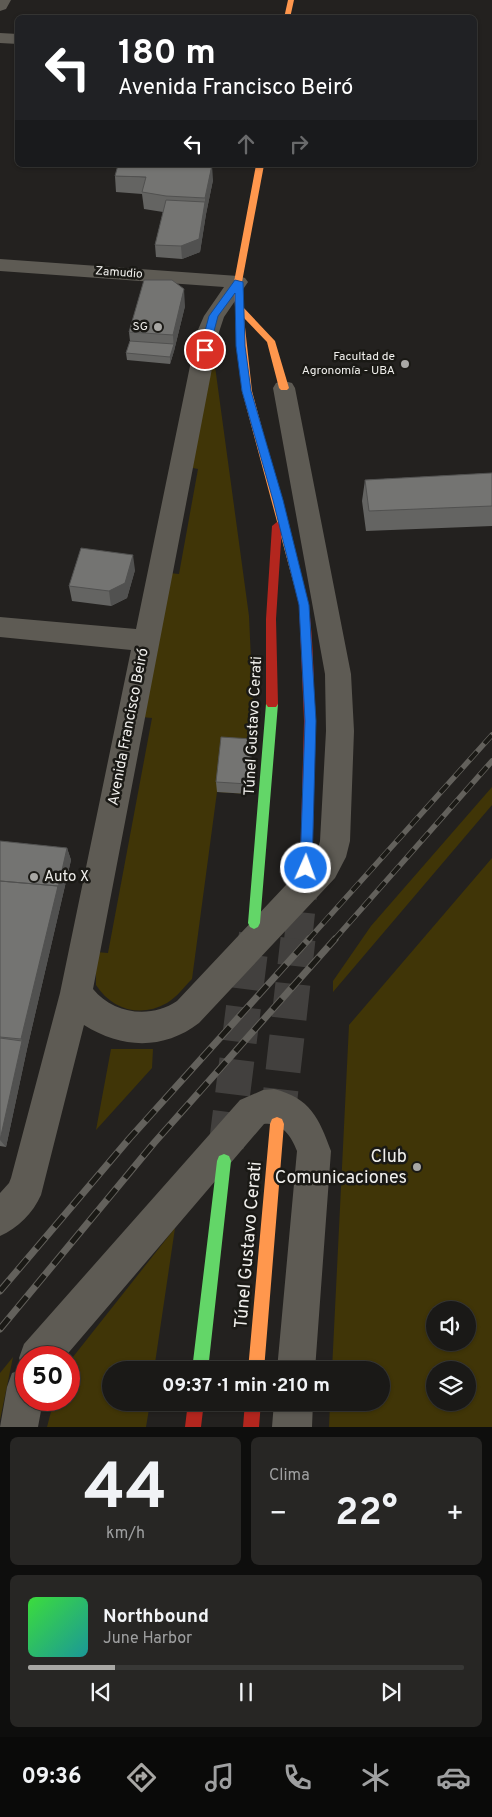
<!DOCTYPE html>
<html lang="es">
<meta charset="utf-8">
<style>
body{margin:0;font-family:Overpass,sans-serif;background:#272624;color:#f1f3f6;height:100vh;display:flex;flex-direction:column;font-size:19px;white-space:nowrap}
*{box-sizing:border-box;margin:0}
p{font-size:16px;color:#9fa0a1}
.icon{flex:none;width:28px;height:28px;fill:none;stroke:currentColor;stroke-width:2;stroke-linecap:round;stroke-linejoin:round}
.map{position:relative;height:1427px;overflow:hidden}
.details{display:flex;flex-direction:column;gap:10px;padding:10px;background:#0e0e0d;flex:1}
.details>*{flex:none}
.top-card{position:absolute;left:15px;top:15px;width:462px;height:152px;border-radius:8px;box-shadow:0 1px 4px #0004,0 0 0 1px #383836;background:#202124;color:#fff;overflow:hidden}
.controls{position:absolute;left:426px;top:1301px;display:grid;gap:10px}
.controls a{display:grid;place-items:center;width:50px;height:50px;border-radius:50%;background:#1a1917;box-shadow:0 1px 4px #0004,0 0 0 1px #383836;font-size:25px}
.speed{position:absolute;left:15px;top:1346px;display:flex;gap:10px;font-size:25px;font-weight:700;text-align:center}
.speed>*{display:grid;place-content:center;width:65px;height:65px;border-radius:50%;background:#1a1917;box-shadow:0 1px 4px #0004,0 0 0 1px #383836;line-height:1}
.speed .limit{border:8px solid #d22;background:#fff;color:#111}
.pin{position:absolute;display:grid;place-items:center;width:42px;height:42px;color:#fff;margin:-21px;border:2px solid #fff;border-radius:50%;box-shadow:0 1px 5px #0007}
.me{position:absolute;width:55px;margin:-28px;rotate:2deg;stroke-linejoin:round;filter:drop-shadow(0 0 4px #0008)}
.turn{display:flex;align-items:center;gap:18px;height:105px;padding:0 20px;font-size:22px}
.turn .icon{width:65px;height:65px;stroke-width:2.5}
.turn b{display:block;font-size:35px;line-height:42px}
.lanes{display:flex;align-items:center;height:48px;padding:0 20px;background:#0003;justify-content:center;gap:25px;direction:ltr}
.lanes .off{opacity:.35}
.big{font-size:38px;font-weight:700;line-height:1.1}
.details .tile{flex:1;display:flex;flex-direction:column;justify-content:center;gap:8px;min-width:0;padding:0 18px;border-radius:8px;background:#272624}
.details .dial{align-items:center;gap:0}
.dial b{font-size:65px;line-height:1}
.song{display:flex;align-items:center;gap:15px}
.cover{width:60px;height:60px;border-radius:8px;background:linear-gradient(135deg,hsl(120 70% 55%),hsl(180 70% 35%))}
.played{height:5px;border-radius:2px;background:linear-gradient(90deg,#a8a7a4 20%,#383836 20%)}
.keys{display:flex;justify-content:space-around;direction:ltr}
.heat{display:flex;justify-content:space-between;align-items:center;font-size:28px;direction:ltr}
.details .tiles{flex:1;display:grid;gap:10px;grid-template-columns:1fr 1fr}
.tile:last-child{grid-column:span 2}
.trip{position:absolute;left:102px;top:1361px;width:288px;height:50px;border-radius:25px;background:#1a1917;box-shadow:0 1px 4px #0004,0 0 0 1px #383836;font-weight:700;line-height:50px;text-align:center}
.tabs{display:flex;height:80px;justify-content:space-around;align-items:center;background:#0a0a09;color:#9fa0a1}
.tabs .icon{width:35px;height:35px}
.tabs .current{color:#a8a7a4}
.tabs b{font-size:22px;color:#f1f3f6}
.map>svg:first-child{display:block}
.green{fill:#403507;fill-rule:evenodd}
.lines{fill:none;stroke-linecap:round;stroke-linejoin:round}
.secondary-tunnel-far1{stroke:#42403e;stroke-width:28;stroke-dasharray:28 14;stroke-linecap:butt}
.secondary-tunnel{stroke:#42403e;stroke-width:35;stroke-dasharray:35 18;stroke-linecap:butt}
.street{fill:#5e5b54;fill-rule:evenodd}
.fast{fill:#63d668;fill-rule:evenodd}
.slow{fill:#ff974d;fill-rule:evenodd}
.jam{fill:#b3261e;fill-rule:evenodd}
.rail-far1-casing{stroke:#63615c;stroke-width:5.5}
.rail-casing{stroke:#63615c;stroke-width:7}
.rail-far1{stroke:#1a1915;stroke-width:4;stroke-dasharray:11;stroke-linecap:butt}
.rail{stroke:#1a1915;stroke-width:5;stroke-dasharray:14;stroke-linecap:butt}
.wall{fill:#646462}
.shaded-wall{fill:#515150}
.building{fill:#747472;stroke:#515150}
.route{fill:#1a73e8;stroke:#114b97}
.poi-dot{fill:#a8a7a4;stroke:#1a1915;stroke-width:2}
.labels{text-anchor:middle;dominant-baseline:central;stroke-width:5;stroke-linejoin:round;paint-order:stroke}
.far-street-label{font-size:12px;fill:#f0efec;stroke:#1a1915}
.far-poi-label{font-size:12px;fill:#f0efec;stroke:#1a1915;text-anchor:end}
.street-label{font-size:15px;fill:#f0efec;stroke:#1a1915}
.poi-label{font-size:15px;fill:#f0efec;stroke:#1a1915;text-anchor:start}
.near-poi-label{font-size:18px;fill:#f0efec;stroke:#1a1915;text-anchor:end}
.near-street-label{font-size:18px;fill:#f0efec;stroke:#1a1915}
</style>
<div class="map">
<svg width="492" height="1427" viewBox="0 0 492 1427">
<rect width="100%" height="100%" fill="#23211f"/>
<path class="green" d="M211,359H214L249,616L253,704L248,794L217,792L192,979C184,987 177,997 167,1003C141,1018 112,1010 96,985V952L108,953L152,718L141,717L169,573L179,574L198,469L188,467Z
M492,787V805L333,992V981L371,926Z
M492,858V1427H329L330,1403L381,1402V1370H332L349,1025ZM435,1310H468V1342H435ZM435,1370H468V1402H435Z
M111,1049H153L152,1068L96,1130Z
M175,1228L154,1370H111V1402L150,1403L146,1427H47L54,1400H69V1362Z
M13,1357L0,1420V1373Z"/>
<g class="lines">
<path class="secondary-tunnel-far1" d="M252,940L253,934
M298,940L305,877"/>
<path class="secondary-tunnel" d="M277,1124L298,939
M226,1147L252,939"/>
<path class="street" d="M0,0H11L6,9L0,11Z
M0,33L18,34V44L0,43Z
M0,259L238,276L245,278L248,282L224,317L219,332L93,989C113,1014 151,1019 177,1001L317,852L320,841L326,731L325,674L273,388L276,383L284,381L292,383L295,388L351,674L354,731L350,841L346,857L335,878L199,1023C164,1050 122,1049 84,1025L41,1195C33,1213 18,1228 0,1236V1193L9,1183L11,1178L60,993L131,650L0,637V617L136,629L197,332L204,316L224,287L0,271Z
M274,1089C310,1098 319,1118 331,1151L315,1370H277L297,1151C291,1135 281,1122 264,1124L64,1358H26V1400H43L38,1427H0L7,1387L12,1373L23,1369L19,1358L24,1344L240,1100L263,1090Z
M274,1402H313L312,1427H272Z"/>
<path class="fast" d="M272,699L276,701L278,704L260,923L258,927L254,929L250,927L248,923L266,704L268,701Z
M224,1154L229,1156L231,1161L208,1370H192L217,1161L219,1156Z"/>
<path class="slow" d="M288,0H294L290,18H284Z
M256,165H264L242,282L243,307L275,341L289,388L287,390H281L279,388L267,342L244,318L252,391L304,585L299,589L294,585L242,391L236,332L234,282Z
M277,1117L282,1119L284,1124L264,1370H248L270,1124L272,1119Z"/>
<path class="jam" d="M277,522L282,526L276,619L278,704L276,707H268L266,704V619L272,526Z
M299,581C322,588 313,835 312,868L310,872L306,874L302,872L300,868L304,721L299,605L294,585Z
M188,1402H204L201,1427H185Z
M245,1402H261L259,1427H243Z"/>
<g class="rail-far1-casing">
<path id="rail-far1" d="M308,940L492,735
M334,940L492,761"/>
</g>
<g class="rail-casing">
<path id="rail" d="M0,1291L129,1139L309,939
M0,1329L154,1143L335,939"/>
</g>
<use href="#rail-far1" class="rail-far1"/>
<use href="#rail" class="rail"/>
</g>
<path class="wall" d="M115,176L213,180L206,214L200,252L182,259L156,257L155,245L163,212L144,209L142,194L116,192Z
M185,306L174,351L170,364L127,360L126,353L130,341L129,332Z
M492,473V526L366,531L362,501L365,480Z
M135,570L127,598L111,606L72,601L69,586Z
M252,739V749L248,794L217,792L216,782Z
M0,841L67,848L71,860L27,1049L6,1147L0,1146Z"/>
<path class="shaded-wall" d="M212,165L213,180L206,214L200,252L182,259L181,246L205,202V198Z
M184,289L185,306L174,351L173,335Z
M174,344V351L170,364V357Z
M133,555L135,570L127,598L111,606L109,591Z
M252,739V749L248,794V784Z
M67,848L71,860L27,1049L21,1039Z
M22,1041L27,1049L6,1147L0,1140Z"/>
<path class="building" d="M118,165H212L205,198L166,196L142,192L146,177L115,176Z
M166,200L205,202L199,239L181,246L155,245Z
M144,280H172L184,289L173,335L129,332Z
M130,341L174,344L170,357L126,353Z
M492,473V506L369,511L365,480Z
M81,548L133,555L125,583L109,591L69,586Z
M221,737L252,739L248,784L216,782Z
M0,841L67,848L58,888V886L0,881Z
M0,881L58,886L21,1039L0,1037Z
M0,1038L22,1041L0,1140Z"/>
<path class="route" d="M235,280L243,282L245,346L251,391L283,500L309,605L316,721L312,868L306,873L300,868L305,721L299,605L273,500L242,391L236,346L235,293L218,316L209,350L205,353L200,350L209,316Z"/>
<g class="poi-dot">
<circle cx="158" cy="327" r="5"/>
<circle cx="405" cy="364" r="5"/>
<circle cx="34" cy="877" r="5"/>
<circle cx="417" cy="1167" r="5"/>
</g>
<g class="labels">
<g class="far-street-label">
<text transform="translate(119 273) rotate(4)">Zamudio</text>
</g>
<g class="far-poi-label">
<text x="148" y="327">SG</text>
<text x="395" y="357">Facultad de<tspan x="395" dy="14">Agronomía - UBA</tspan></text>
</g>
<g class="street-label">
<text transform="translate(254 726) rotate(-87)">Túnel Gustavo Cerati</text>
<text transform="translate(129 727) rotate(-79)">Avenida Francisco Beiró</text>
</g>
<g class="poi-label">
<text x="44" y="877">Auto X</text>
</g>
<g class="near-poi-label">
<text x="407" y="1157">Club<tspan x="407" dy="21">Comunicaciones</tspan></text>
</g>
<g class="near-street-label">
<text transform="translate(249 1245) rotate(-85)">Túnel Gustavo Cerati</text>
</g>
</g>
</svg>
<div class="controls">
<a><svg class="icon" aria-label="sound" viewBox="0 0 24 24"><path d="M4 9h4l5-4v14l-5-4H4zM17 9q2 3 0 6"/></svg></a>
<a><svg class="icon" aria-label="layers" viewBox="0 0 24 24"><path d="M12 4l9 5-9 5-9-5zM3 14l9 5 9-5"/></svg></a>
</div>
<div class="speed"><div class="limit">50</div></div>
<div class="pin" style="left:205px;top:350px;background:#d93025"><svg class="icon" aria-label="arrive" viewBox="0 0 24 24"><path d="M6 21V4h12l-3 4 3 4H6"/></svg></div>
<svg class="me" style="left:306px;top:868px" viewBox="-20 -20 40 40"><circle r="17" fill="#1a73e8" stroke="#fff" stroke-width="3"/><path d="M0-11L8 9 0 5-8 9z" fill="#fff"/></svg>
<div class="trip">09:37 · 1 min · 210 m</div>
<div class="top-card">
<div class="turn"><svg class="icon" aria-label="left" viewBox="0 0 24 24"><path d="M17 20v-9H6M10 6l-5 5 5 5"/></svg><div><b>180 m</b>Avenida Francisco Beiró</div></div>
<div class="lanes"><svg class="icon" aria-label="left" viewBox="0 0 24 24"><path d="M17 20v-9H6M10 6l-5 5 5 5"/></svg><svg class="icon off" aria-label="ahead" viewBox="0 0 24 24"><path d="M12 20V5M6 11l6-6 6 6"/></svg><svg class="icon off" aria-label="right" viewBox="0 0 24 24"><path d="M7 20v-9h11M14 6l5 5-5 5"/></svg></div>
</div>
</div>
<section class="details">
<div class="tiles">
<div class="tile dial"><b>44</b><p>km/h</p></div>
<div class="tile"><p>Clima</p>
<div class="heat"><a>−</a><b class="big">22°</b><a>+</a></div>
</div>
<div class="tile">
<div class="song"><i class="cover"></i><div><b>Northbound</b><p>June Harbor</p></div></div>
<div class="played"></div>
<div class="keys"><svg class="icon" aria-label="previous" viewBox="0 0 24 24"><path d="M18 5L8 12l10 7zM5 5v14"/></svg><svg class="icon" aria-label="pause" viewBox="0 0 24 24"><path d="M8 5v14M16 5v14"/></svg><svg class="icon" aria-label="next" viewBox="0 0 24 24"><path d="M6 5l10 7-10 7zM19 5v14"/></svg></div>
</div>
</div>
</section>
<nav class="tabs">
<b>09:36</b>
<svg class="icon current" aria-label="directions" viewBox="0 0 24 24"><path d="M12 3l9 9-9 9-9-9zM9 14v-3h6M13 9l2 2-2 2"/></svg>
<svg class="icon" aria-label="music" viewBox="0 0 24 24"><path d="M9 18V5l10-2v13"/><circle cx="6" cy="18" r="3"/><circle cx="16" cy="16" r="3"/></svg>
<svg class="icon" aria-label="phone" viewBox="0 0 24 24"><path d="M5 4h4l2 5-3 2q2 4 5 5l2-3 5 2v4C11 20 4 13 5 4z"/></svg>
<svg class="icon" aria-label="climate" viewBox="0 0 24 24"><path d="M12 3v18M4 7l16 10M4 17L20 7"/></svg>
<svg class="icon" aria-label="car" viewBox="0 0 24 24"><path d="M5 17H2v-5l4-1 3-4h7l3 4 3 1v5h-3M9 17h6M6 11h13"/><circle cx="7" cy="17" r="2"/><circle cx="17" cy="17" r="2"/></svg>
</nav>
